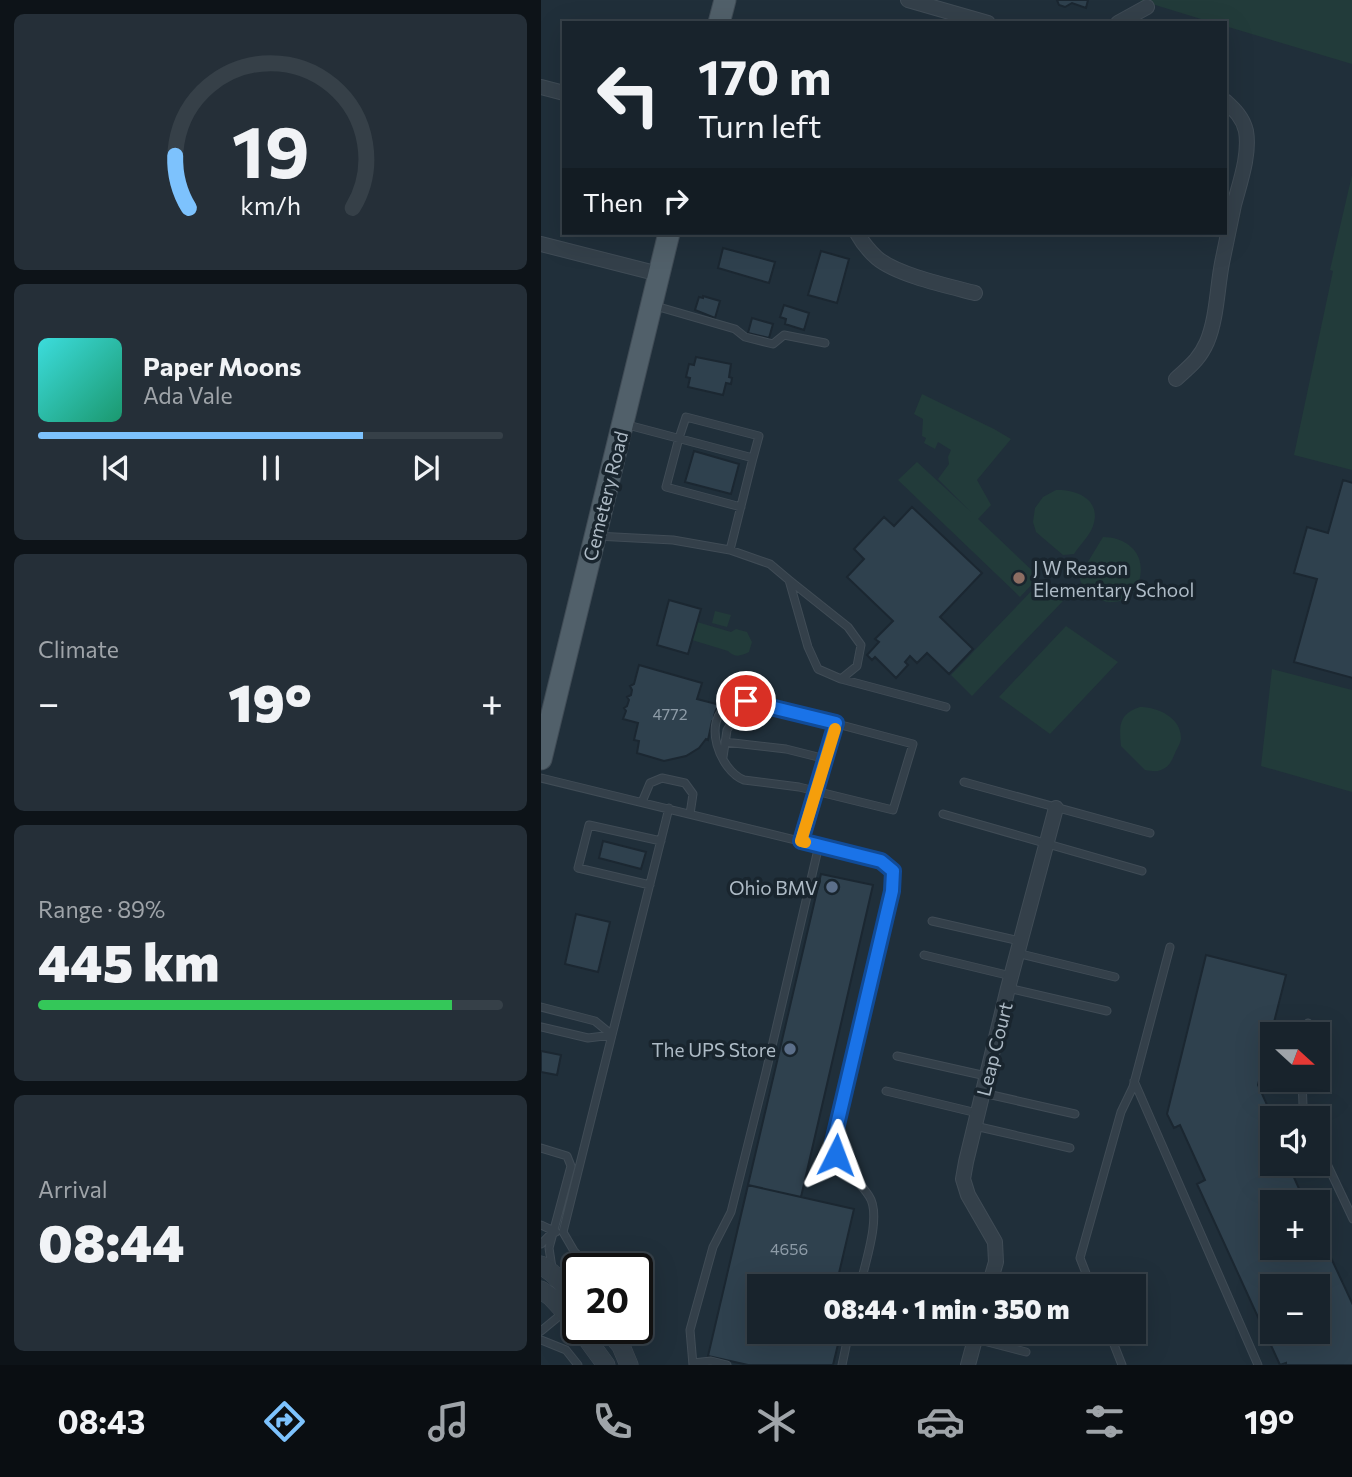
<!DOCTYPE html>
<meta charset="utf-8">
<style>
body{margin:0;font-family:Commissioner,sans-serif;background:#252f38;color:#f1f3f6;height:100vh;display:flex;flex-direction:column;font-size:26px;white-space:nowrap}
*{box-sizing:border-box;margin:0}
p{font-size:23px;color:#9fa4a9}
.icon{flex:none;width:38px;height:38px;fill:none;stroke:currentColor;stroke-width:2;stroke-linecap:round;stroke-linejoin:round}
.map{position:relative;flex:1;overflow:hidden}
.sheet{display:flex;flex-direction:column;gap:14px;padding:14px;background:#0d1318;width:541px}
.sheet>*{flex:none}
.banner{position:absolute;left:21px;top:21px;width:665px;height:214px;border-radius:0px;box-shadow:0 7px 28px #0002,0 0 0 2px #364048;background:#18232c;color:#f1f3f6;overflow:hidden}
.needle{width:46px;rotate:111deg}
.buttons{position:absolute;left:719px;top:1022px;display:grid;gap:14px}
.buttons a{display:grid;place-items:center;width:70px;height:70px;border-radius:0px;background:#18232c;box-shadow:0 7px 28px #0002,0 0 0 2px #364048;font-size:35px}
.speed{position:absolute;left:21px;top:1253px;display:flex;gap:14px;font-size:35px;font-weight:700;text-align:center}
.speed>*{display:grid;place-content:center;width:91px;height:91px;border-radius:50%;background:#18232c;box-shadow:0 7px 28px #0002,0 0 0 2px #364048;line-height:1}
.speed .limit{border:4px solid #111;border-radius:10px;background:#fff;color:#111}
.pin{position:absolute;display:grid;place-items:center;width:60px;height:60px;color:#fff;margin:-30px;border:4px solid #fff;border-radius:50%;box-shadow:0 2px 7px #0007}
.me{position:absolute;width:77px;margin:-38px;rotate:3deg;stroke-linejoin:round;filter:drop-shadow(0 0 5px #0008)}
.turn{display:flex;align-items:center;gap:24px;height:147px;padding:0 21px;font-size:32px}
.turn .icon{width:91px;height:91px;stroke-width:2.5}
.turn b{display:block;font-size:49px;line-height:60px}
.then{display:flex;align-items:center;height:66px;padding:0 21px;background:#0003;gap:14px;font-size:26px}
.big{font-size:52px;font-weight:800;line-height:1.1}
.sheet .widget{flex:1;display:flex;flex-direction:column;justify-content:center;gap:10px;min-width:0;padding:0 24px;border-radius:10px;background:#252f38}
.sheet .dial{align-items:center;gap:0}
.dial svg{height:182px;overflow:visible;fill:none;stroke:#364048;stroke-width:7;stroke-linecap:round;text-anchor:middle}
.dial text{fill:#f1f3f6;stroke:none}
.song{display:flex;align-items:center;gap:21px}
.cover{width:84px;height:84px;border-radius:10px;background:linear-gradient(135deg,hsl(180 70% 55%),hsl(160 70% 35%))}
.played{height:7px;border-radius:4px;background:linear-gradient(90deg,#7dc2fd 70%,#364048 70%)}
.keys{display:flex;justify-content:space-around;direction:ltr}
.heat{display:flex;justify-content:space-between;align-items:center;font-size:38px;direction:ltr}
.charge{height:10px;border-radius:5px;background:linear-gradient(90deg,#34c759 89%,#364048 0)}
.trip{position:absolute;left:206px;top:1274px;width:399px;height:70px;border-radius:0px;background:#18232c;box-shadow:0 7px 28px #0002,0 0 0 2px #364048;font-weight:800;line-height:70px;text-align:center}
.menu{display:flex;height:112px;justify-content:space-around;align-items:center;background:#0a0e12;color:#9fa4a9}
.menu .icon{width:49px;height:49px}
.menu .selected{color:#7dc2fd}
.menu b{font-size:32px;color:#f1f3f6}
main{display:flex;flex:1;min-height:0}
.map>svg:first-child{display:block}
.green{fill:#223b3a}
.building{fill:#2f414e;stroke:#1b2731;stroke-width:2;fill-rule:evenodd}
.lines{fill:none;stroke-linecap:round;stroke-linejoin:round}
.service-casing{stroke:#404c56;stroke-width:9}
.minor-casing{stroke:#404c56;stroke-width:16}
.tertiary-casing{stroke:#404c56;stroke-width:19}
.primary-casing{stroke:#404c56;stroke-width:23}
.service{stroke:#34404a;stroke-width:7}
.minor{stroke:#34404a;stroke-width:14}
.tertiary{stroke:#34404a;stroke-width:18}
.primary{stroke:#51606a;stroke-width:21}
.route-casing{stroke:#114b97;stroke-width:18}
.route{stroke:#1a73e8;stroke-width:12}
.slow{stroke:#f59e0b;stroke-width:12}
.education-dot{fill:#8d6e63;stroke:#19252e;stroke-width:2.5}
.service-dot{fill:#5c6f8a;stroke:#19252e;stroke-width:2.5}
.labels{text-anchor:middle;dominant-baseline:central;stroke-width:7;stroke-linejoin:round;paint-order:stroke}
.number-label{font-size:16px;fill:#8d9ba7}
.street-label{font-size:19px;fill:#aebbc6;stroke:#19252e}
.poi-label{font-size:19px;fill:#aebbc6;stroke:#19252e;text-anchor:end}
</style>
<main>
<section class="sheet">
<div class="widget dial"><svg viewBox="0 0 100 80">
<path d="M14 69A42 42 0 1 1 86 69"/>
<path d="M14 69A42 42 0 0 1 8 46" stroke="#7dc2fd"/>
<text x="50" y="56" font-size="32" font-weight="700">19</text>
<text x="50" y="72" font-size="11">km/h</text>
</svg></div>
<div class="widget">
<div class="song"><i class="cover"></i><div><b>Paper Moons</b><p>Ada Vale</p></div></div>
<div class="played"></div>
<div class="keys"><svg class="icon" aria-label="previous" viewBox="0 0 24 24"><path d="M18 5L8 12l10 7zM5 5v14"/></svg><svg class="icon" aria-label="pause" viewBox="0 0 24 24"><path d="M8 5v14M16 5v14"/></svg><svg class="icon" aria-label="next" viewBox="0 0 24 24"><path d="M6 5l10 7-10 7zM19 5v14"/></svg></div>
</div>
<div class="widget"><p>Climate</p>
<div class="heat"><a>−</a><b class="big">19°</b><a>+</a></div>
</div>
<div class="widget"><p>Range · 89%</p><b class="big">445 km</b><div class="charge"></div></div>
<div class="widget"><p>Arrival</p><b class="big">08:44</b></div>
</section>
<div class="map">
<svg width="812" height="1365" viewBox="0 0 812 1365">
<rect width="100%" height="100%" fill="#202f3a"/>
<path class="green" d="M598,0H811V64L684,26V23H673Z
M811,175L812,470H811L753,455L792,271L789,270Z
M381,394L453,429L470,439L436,480L450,505L437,519L498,577L479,597L357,480L376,462L430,512L397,479L408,464L407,457L410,450L397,442L394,449L383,443L385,438L381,436L382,419L373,414Z
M515,490C536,489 561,500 552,526C549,535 539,545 533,554L522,555L495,532L492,522L494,508L502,497Z
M562,537C571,537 584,540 591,548C607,562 600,596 579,601C574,602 567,603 563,601C558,600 554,594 550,591C543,586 538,584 539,575Z
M500,581L522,601L431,696L410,675Z
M174,611L190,615L186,627L171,623Z
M156,622L190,632L195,629L206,632L211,642L208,652C200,656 194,658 187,651L151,640Z
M525,626L577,662L509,734L458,697Z
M731,669L811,690V792L720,766Z
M599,707C616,707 640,717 640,738C640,742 636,749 634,753C631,761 628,767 620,770C615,772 610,771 604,770L580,746C578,725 578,714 599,707Z"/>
<path class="building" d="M516,0H547L545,8L531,3L524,7L518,5Z
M182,248L234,262L228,283L177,268Z
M280,251L308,259L296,303L267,295Z
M162,296L179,301L174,318L154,310L158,297L162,298Z
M243,305L268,313L263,330L244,324L245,319L239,317Z
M211,318L232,324L228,338L207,333Z
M155,357L190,364L188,377L191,378L190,384L185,383L182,395L147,387L149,378L145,377L148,364L153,365Z
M153,451L198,464L190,494L144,482Z
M802,480L812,483V678L753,662L776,579L753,573L766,527L787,533Z
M371,507L441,573L399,617L432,649L408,674L386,653L376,663L369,656L364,662L367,665L355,678L334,657L331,660L326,655L338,642L334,639L352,621L306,577L323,559L313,549L343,517L353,526Z
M128,600L160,609L147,654L116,645Z
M98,665L161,683L156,699L179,705L175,710L173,716L174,719L171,721L167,740L165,739L158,748L145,756L123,761L96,753L98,741L93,740L97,723L82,719L85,711L83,708L86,706L88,700L86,697L90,695L91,690L89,686L93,684Z
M62,841L105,852L100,869L58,858Z
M280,874L332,885L260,1197L207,1185Z
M35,914L69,922L57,972L24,964Z
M665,955L745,975L717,1085L732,1118V1164H747L764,1202H732V1248H777V1230L812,1305V1365H745V1363L739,1365L656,1184L664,1180L639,1125L633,1128L626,1114ZM732,1286H777V1332H732Z
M0,1051L20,1055L16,1075L0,1072Z
M207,1185L313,1209L295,1286H219V1332H300L292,1365H207L167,1356Z"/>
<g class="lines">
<g class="service-casing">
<path id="service" d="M111,305L194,329L204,337L232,344L243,335L284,343
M83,424L212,458L189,550
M200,507L125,487L138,438L145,417L218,436L212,458
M55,536L132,540L189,550L229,564L248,580L267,647L277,669L300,679L405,707
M248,580L307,627L320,645L316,666L300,679
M205,700L372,744L352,810L258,787L203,780C179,771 160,720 188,705C193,703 199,702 205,700Z
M184,742L245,749L285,759
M182,757L186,730L204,701
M0,778L340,861L352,871L351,891L292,1142C297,1166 315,1176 328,1196C341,1215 324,1263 319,1286
M423,782L609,833
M101,802L109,783L121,778L144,783L152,794L149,814
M402,814L601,871
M260,841L295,723
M109,885L37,868L48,825L120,841
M391,921L479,941
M476,953L574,977
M383,955L470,976
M467,988L566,1011
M0,1007L54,1021L71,1035
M0,1027L47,1038L71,1035
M766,1034L767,1023
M356,1056L445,1076
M761,1080L762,1105L766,1118
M593,1081L717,1365
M345,1091L436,1113
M442,1093L534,1114
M434,1126L529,1148
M777,1145L812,1219
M0,1148L26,1156L30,1166L8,1248L11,1268
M0,1225L15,1232
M0,1244L9,1235
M50,1269L33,1251L22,1232L71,1035L128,808
M369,1285L376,1286
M550,1286L539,1258L580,1112L592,1087L629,947
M96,1323L104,1333
M0,1331L23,1312
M408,1332L485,1352
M568,1332L581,1365
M0,1340L25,1350L37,1365
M152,1363L170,1361L186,1365
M152,1365L149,1330L172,1247L190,1212L225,1072L278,845
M301,1365L308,1332"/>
</g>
<g class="minor-casing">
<path id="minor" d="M367,0L447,23
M577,23L606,7
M0,87L23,93
M316,233C321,242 328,251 336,258C356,275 407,286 434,293
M0,244L118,274
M635,379C649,366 658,360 666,342C676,318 676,289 681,263C685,244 689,224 693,205C699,182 709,155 705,131C702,118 694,110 684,101
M448,1286L455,1262L454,1242L427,1195L422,1179L425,1162L467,988L515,808
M427,1365L436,1332"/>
</g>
<g class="tertiary-casing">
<path id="tertiary" d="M0,1265L11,1273L37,1298
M0,1290L10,1297L37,1326
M38,1328L65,1365
M65,1328L80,1346L88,1365"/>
</g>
<g class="primary-casing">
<path id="primary" d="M178,23L184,0
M0,759L128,233"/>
</g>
<use href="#service" class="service"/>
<use href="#minor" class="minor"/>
<use href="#tertiary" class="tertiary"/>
<use href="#primary" class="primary"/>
</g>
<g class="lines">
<g class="route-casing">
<path id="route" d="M205,701L295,723L260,841L340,861L352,871L351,891L292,1142L295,1155"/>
</g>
<use href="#route" class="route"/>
<path class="slow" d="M264,842L260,841L294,729"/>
</g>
<circle class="education-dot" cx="478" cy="578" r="7"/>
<g class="service-dot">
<circle cx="291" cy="887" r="7"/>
<circle cx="249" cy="1049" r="7"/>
</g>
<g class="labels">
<g class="number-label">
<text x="129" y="713">4772</text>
<text x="248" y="1248">4656</text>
</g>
<g class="street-label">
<text transform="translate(64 496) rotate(-76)">Cemetery Road</text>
<text transform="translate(453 1049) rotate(-76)">Leap Court</text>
</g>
<g class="poi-label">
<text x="492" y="567" text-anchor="start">J W Reason<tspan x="492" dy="22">Elementary School</tspan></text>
<text x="277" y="887">Ohio BMV</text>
<text x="235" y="1049">The UPS Store</text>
</g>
</g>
</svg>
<div class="buttons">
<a><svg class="needle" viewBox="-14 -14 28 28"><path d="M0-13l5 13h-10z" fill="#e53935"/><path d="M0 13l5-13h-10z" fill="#9fa4a9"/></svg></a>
<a><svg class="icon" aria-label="sound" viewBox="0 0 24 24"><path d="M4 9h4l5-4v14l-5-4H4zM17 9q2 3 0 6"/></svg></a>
<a>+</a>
<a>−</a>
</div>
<div class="speed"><div class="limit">20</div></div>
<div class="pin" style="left:205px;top:701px;background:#d93025"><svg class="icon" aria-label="arrive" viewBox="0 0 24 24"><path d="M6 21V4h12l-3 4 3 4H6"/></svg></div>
<svg class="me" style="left:295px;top:1155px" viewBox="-20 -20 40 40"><path d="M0-17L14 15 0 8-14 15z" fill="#1a73e8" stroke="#fff" stroke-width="4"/></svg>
<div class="trip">08:44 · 1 min · 350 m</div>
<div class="banner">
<div class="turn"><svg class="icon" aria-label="left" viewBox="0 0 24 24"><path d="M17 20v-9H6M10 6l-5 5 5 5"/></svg><div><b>170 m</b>Turn left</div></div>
<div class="then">Then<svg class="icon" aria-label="right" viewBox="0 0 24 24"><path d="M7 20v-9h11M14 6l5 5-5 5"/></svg></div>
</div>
</div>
</main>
<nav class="menu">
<b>08:43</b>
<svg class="icon selected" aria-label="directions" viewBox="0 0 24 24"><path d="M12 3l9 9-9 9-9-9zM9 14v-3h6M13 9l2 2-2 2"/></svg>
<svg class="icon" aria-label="music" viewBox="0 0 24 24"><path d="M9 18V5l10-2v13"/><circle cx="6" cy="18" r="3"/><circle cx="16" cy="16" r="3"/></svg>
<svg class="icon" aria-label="phone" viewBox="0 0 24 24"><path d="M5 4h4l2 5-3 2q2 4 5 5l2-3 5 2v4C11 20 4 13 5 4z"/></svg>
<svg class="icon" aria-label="climate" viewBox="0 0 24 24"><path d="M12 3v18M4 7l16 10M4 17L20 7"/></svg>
<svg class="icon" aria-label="car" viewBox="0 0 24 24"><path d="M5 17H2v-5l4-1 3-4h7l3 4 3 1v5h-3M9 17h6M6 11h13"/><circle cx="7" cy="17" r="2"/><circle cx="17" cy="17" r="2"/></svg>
<svg class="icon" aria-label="filters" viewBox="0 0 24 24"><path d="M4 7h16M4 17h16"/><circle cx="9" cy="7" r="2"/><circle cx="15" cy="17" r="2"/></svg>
<b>19°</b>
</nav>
